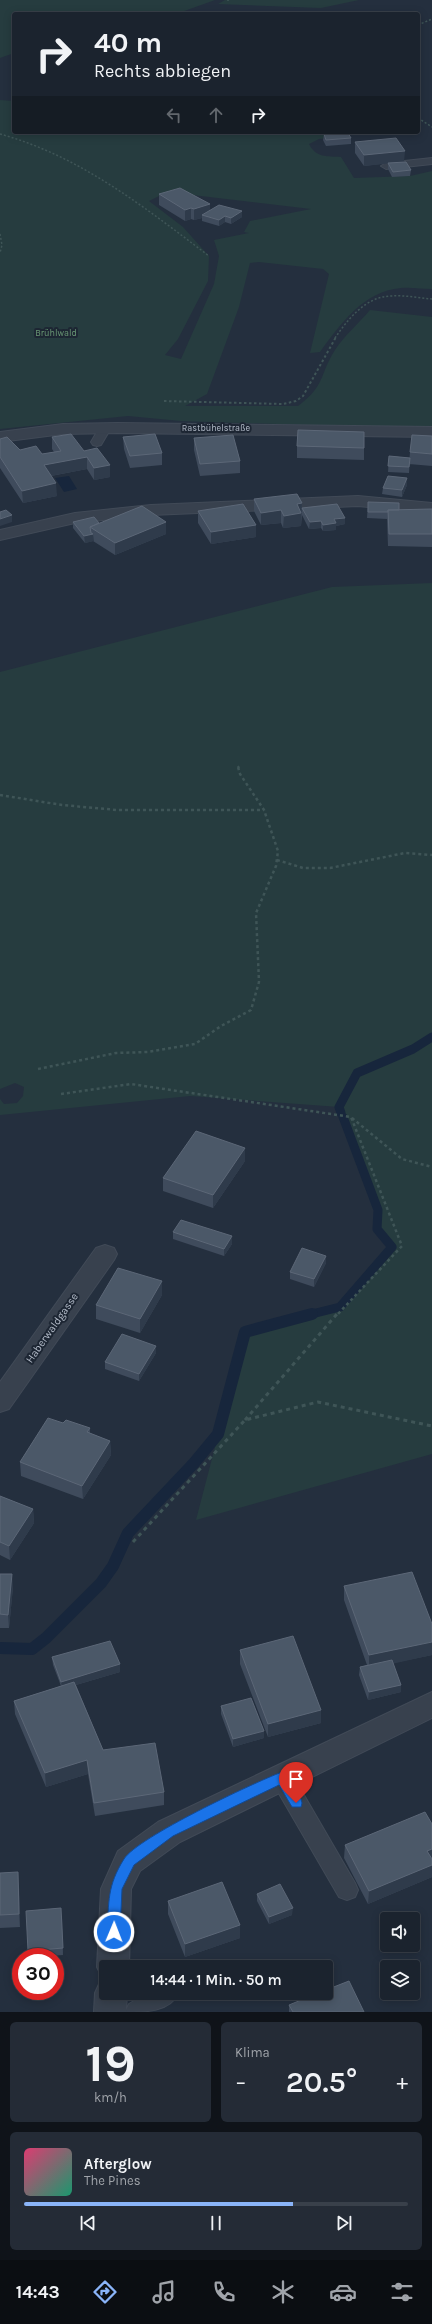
<!DOCTYPE html>
<html lang="de">
<meta charset="utf-8">
<style>
body{margin:0;font-family:Karla,sans-serif;background:#242b36;color:#f1f3f6;height:100vh;display:flex;flex-direction:column;font-size:15px;white-space:nowrap}
*{box-sizing:border-box;margin:0}
p{font-size:13px;color:#a0a4aa}
.icon{flex:none;width:22px;height:22px;fill:none;stroke:currentColor;stroke-width:2;stroke-linecap:round;stroke-linejoin:round}
.map{position:relative;height:2012px;overflow:hidden}
.details{display:flex;flex-direction:column;gap:10px;padding:10px;background:#0f1319;flex:1}
.details>*{flex:none}
.guide{position:absolute;left:12px;top:12px;width:408px;height:122px;border-radius:4px;box-shadow:0 2px 10px #0003,0 0 0 1px #39404a;background:#1b232e;color:#f1f3f6;overflow:hidden}
.buttons{position:absolute;left:380px;top:1912px;display:grid;gap:8px}
.buttons a{display:grid;place-items:center;width:40px;height:40px;border-radius:4px;background:#1b232e;box-shadow:0 2px 10px #0003,0 0 0 1px #39404a;font-size:20px}
.speed{position:absolute;left:12px;top:1948px;display:flex;gap:8px;font-size:20px;font-weight:700;text-align:center}
.speed>*{display:grid;place-content:center;width:52px;height:52px;border-radius:50%;background:#1b232e;box-shadow:0 2px 10px #0003,0 0 0 1px #39404a;line-height:1}
.speed .limit{border:6px solid #d22;background:#fff;color:#111}
.pin{position:absolute;display:grid;place-items:center;width:34px;height:34px;color:#fff;margin:-41px -17px;border-radius:50% 50% 50% 0;rotate:-45deg;box-shadow:0 0 4px #0007}
.pin .icon{rotate:45deg}
.me{position:absolute;width:44px;margin:-22px;rotate:1deg;stroke-linejoin:round;filter:drop-shadow(0 0 3px #0008)}
.turn{display:flex;align-items:center;gap:14px;height:84px;padding:0 16px;font-size:18px}
.turn .icon{width:52px;height:52px;stroke-width:2.5}
.turn b{display:block;font-size:28px;line-height:34px}
.lanes{display:flex;align-items:center;height:38px;padding:0 16px;background:#0003;justify-content:center;gap:20px;direction:ltr}
.lanes .off{opacity:.35}
.big{font-size:30px;font-weight:600;line-height:1.1}
.details .card{flex:1;display:flex;flex-direction:column;justify-content:center;gap:6px;min-width:0;padding:0 14px;border-radius:6px;background:#242b36}
.details .dial{align-items:center;gap:0}
.dial b{font-size:52px;line-height:1}
.song{display:flex;align-items:center;gap:12px}
.cover{width:48px;height:48px;border-radius:6px;background:linear-gradient(135deg,hsl(340 70% 55%),hsl(160 70% 35%))}
.played{height:4px;border-radius:2px;background:linear-gradient(90deg,#8ab4f8 70%,#39404a 70%)}
.keys{display:flex;justify-content:space-around;direction:ltr}
.heat{display:flex;justify-content:space-between;align-items:center;font-size:22px;direction:ltr}
.details .tiles{flex:1;display:grid;gap:10px;grid-template-columns:1fr 1fr}
.card:last-child{grid-column:span 2}
.trip{position:absolute;left:99px;top:1960px;width:234px;height:40px;border-radius:4px;background:#1b232e;box-shadow:0 2px 10px #0003,0 0 0 1px #39404a;font-weight:600;line-height:40px;text-align:center}
.tab-bar{display:flex;height:64px;justify-content:space-around;align-items:center;background:#0b0e12;color:#a0a4aa}
.tab-bar .icon{width:28px;height:28px}
.tab-bar .current{color:#8ab4f8}
.tab-bar b{font-size:18px;color:#f1f3f6}
.map>svg:first-child{display:block}
.green{fill:#263c3f;fill-rule:evenodd}
.water{fill:#17263c}
.lines{fill:none;stroke-linecap:round;stroke-linejoin:round}
.stream-far1{stroke:#17263c;stroke-width:9}
.stream{stroke:#17263c;stroke-width:12}
.lane-casing{stroke:#414a57;stroke-width:2}
.street-casing{stroke:#414a57;stroke-width:2}
.path-far3{stroke:#3f5557;stroke-width:1.5;stroke-dasharray:2 2;stroke-linecap:butt}
.path-far2{stroke:#3f5557;stroke-width:2;stroke-dasharray:2.5 2.5;stroke-linecap:butt}
.path-far1{stroke:#3f5557;stroke-width:2.5;stroke-dasharray:3 3;stroke-linecap:butt}
.path{stroke:#3f5557;stroke-width:3;stroke-dasharray:4 4;stroke-linecap:butt}
.lane{fill:#38414e;fill-rule:evenodd}
.street{fill:#38414e;fill-rule:evenodd}
.wall{fill:#3f4b5c}
.shaded-wall{fill:#2f3b4b}
.building{fill:#4b5868;stroke:#5c6777}
.route{fill:#1a73e8;stroke:#114b97}
.labels{text-anchor:middle;dominant-baseline:central;stroke-width:4;stroke-linejoin:round;paint-order:stroke}
.far-park-label{font-size:9px;fill:#6b9a76;stroke:#1d2633}
.far-street-label{font-size:9px;fill:#b4bcc9;stroke:#1d2633}
.street-label{font-size:11px;fill:#b4bcc9;stroke:#1d2633}
</style>
<div class="map">
<svg width="432" height="2012" viewBox="0 0 432 2012">
<rect width="100%" height="100%" fill="#242f3e"/>
<path class="green" d="M0,0H215L176,14H14V53L0,58Z
M225,0H359L321,8L218,4Z
M0,100L14,101V132H345L347,137L319,139L309,144C316,158 327,156 341,157L354,178L410,176L432,171V289C422,289 411,287 401,288C363,291 340,325 320,352L310,353L329,274L323,269L259,262L250,263L239,307L207,394L185,406H298C326,385 319,375 335,350C344,336 359,323 370,310L432,317V429L181,421L128,416L0,429ZM167,192L311,209L250,221L244,232L249,233L214,240L219,256L214,284L181,359L165,355L178,339L208,281L209,256L183,227L149,201Z
M432,583V1454L196,1520L245,1332L340,1307L392,1247L377,1229L378,1210L339,1107L190,1096L0,1115V1099L4,1104L17,1103L23,1096L24,1087L15,1083L0,1089V672L332,587Z"/>
<path class="water" d="M69,476L77,489L64,492L55,478Z"/>
<g class="lines">
<path class="stream-far1" d="M341,1113L339,1107L357,1073L413,1049L432,1037
M308,1315L340,1307L392,1247L377,1229L378,1210L343,1117"/>
<path class="stream" d="M0,1648L32,1649L46,1638L101,1583L113,1566L128,1533L194,1463L218,1434L245,1332L312,1314"/>
<g class="lane-casing">
<path id="lane" d="M432,158V164L386,169L381,166L386,163Z
M105,424L111,428L101,445L97,446L93,445L91,442L101,425Z
M282,1769L290,1771L355,1883L358,1890L355,1897L347,1900L339,1897L274,1785L271,1778L274,1771Z
M147,1993H179C169,2012 146,2012 125,2012L129,2004Z"/>
</g>
<g class="street-casing">
<path id="street" d="M118,423L432,427V437L118,433L63,434L0,442V432L63,424Z
M358,496L432,503V513L358,506L151,515L75,523L0,540V530L75,513L151,505Z
M105,1245L114,1248L117,1254L114,1260L9,1409L0,1412V1382L96,1248Z
M432,1692V1718L180,1842L140,1871L131,1889L129,1967H106V1979L102,1977L97,1967L101,1889L118,1851L158,1822Z
M106,1980V1993H127L126,2012H94L95,1993L100,1982Z"/>
</g>
<path class="path-far3" d="M227,0H229
M418,25L432,19
M418,118L432,127
M0,134C80,156 144,207 209,256
M0,234L2,245L0,253
M335,338C348,319 366,296 392,296C405,295 419,298 432,299"/>
<path class="path-far2" d="M164,401L283,404L296,401L303,396L336,337
M238,766L239,768"/>
<path class="path-far1" d="M0,795L62,805L117,810H264
M277,860L303,868H330L405,853L432,855
M38,1069L116,1053L148,1052L195,1044L221,1026L251,1010L259,982L256,913L276,866L278,851L264,810L240,774L238,767
M61,1094L131,1084L351,1117L402,1246L337,1315
M352,1118L402,1159L432,1167"/>
<path class="path" d="M245,1420L337,1314
M133,1542L245,1420L318,1402L432,1426"/>
<use href="#lane" class="lane"/>
<use href="#street" class="street"/>
</g>
<path class="wall" d="M324,134L351,138V144L326,146L323,140Z
M355,142L404,162L391,163L411,170L410,176L392,177L388,169V163L364,166L355,153Z
M159,194L210,210L242,217L231,224L225,222L219,226L202,221V218L194,220L191,219L185,221L159,205Z
M364,432V460L297,458V446Z
M432,436V466L409,464L410,452Z
M52,437L84,451L110,477L94,480L87,469L51,476L57,496L23,503L0,468V439L20,450L42,454L54,452L52,449Z
M123,437L162,453V465L130,468L124,449Z
M194,438L240,461V473L200,476L194,450Z
M389,456L410,458L409,473L388,472Z
M407,478V485L402,497L382,494L383,488Z
M254,499L302,503V508L345,524L336,526V530L323,531L321,528L309,529L302,515L301,526L283,528L281,523L261,525L254,511Z
M368,502L399,510L432,509V547L388,546L387,519L367,518Z
M198,511L256,525V537L211,544L198,523Z
M73,522L99,523L166,534L115,555L93,541L85,543L73,528Z
M245,1161L213,1208L163,1191V1178Z
M173,1232L232,1244L224,1256L173,1239Z
M326,1256V1263L314,1287L290,1279V1272Z
M162,1295L140,1333L96,1319V1305Z
M156,1346V1353L139,1381L105,1369V1362Z
M63,1423L90,1428V1433L110,1441L111,1455L83,1499L21,1476L20,1462Z
M0,1496L33,1509L34,1523L10,1560L0,1555Z
M0,1574L13,1587L9,1628H0Z
M344,1586L432,1655L393,1663L401,1685V1692L368,1700L359,1675L360,1667L367,1665L344,1600Z
M240,1650L321,1723L268,1737L240,1664Z
M52,1657L120,1664V1672L76,1685L103,1750L164,1792V1805L95,1816L88,1774L46,1787L15,1714L14,1701L61,1686L53,1665Z
M221,1706L264,1738L233,1747L221,1714Z
M432,1824V1877L368,1904L344,1858L345,1845Z
M0,1873L19,1885L20,1927L0,1928Z
M257,1894L292,1915L269,1924L257,1901Z
M168,1901L240,1925V1938L185,1957L168,1914Z
M62,1915L63,1955L37,1957H28V1951Z
M289,2005L364,2012H289Z"/>
<path class="shaded-wall" d="M405,151L404,162L364,166V155Z
M210,204V215H202V218L194,220V209Z
M191,208V219L185,221V210Z
M242,211V217L231,224V218Z
M225,216V222L219,226V220Z
M87,457V469L45,477L44,465Z
M110,465V477L94,480V468Z
M407,478V485L402,497V490Z
M56,483L57,496L23,503L22,491Z
M302,503L301,526L283,528L284,516L297,504Z
M281,510V523L261,525V513Z
M12,515V522L0,526V519Z
M345,518V524L336,526V530L323,531V525L334,519Z
M321,521V528L309,529L310,522Z
M166,522V534L115,555V543Z
M256,525V537L211,544V532Z
M93,534L94,541L85,543L84,536Z
M245,1148V1161L213,1208V1195Z
M232,1236V1244L224,1256V1249Z
M326,1256V1263L314,1287V1279Z
M162,1281V1295L140,1333V1319Z
M156,1346V1353L139,1381V1374Z
M110,1441L111,1455L83,1499L82,1486Z
M33,1509L34,1523L10,1560L9,1546Z
M12,1574L13,1587L9,1628L8,1615Z
M432,1642V1655L369,1669V1655Z
M120,1664V1672L62,1689L61,1682Z
M401,1685V1692L368,1700L369,1692Z
M321,1710V1723L268,1737V1724Z
M264,1731V1738L233,1747V1739Z
M87,1760L88,1774L46,1787L45,1773Z
M432,1849V1862L427,1851Z
M432,1865V1877L368,1904L369,1891Z
M18,1872L19,1885L20,1927L19,1914Z
M293,1908L292,1915L269,1924V1917Z
M240,1925V1938L185,1957V1944Z"/>
<path class="building" d="M348,133L351,138L326,140L324,134Z
M396,138L405,151L364,155L355,142Z
M406,162L411,170L393,172L388,163Z
M180,188L210,204L194,209L191,208L185,210L159,194Z
M219,205L242,211L231,218L225,216L219,220L202,215Z
M298,430L364,432V448L297,446Z
M71,434L84,451L97,448L110,465L94,468L87,457L44,465L56,483L22,491L0,457V439L7,437L20,450L36,446L42,454L61,451L52,437Z
M155,434L162,453L130,456L123,437Z
M233,435L240,461L200,464L194,438Z
M412,435L432,436V454L410,452Z
M389,456L410,458L409,467L388,466Z
M388,476L407,478L402,490L383,488Z
M297,494L302,503L297,504L301,513L284,516L281,510L261,513L254,499Z
M368,502L399,503V510H388V512H368Z
M243,504L256,525L211,532L198,511Z
M337,504L345,518L334,519L336,523L323,525L321,521L310,522L302,508Z
M142,506L166,522L115,543L90,527Z
M432,509V534H389L388,510Z
M6,510L12,515L0,519V512Z
M94,517L99,523L90,527L91,533L93,534L84,536L73,522Z
M196,1131L245,1148L213,1195L163,1178Z
M181,1220L232,1236L224,1249L173,1232Z
M302,1248L326,1256L314,1279L290,1272Z
M118,1268L162,1281L140,1319L96,1305Z
M122,1334L156,1346L139,1374L105,1362Z
M48,1418L63,1423L66,1420L90,1428L87,1432L110,1441L82,1486L20,1462Z
M0,1496L33,1509L9,1546L0,1542Z
M412,1572L432,1624V1642L369,1655L344,1586Z
M0,1574H12L8,1615L0,1614Z
M293,1636L321,1710L268,1724L240,1650Z
M110,1641L120,1664L61,1682L52,1657Z
M392,1660L401,1685L369,1692L360,1667Z
M74,1682L103,1750L155,1743L164,1792L94,1803L87,1760L45,1773L14,1701Z
M251,1698L264,1731L233,1739L221,1706Z
M425,1812L432,1824V1849L427,1851L432,1859V1865L369,1891L345,1845Z
M18,1872L19,1914L0,1915V1873Z
M222,1882L240,1925L185,1944L168,1901Z
M280,1884L293,1908L269,1917L257,1894Z
M61,1908L63,1948L28,1951L26,1911Z
M349,1981L364,2012H293L289,2005L318,1993H326V1990Z"/>
<path class="route" d="M282,1772L286,1774L301,1799L302,1803L301,1807H292L279,1785L173,1836L134,1865L122,1889L120,1932L118,1936L114,1938L109,1936L107,1932C109,1902 107,1886 124,1859C138,1837 253,1783 282,1772Z"/>
<g class="labels">
<g class="far-park-label">
<text x="56" y="333">Brühlwald</text>
</g>
<g class="far-street-label">
<text x="216" y="428">Rastbühelstraße</text>
</g>
<g class="street-label">
<text transform="translate(52 1328) rotate(-55)">Haberwaldgasse</text>
</g>
</g>
</svg>
<div class="buttons">
<a><svg class="icon" aria-label="sound" viewBox="0 0 24 24"><path d="M4 9h4l5-4v14l-5-4H4zM17 9q2 3 0 6"/></svg></a>
<a><svg class="icon" aria-label="layers" viewBox="0 0 24 24"><path d="M12 4l9 5-9 5-9-5zM3 14l9 5 9-5"/></svg></a>
</div>
<div class="speed"><div class="limit">30</div></div>
<div class="pin" style="left:296px;top:1803px;background:#d93025"><svg class="icon" aria-label="arrive" viewBox="0 0 24 24"><path d="M6 21V4h12l-3 4 3 4H6"/></svg></div>
<svg class="me" style="left:114px;top:1932px" viewBox="-20 -20 40 40"><circle r="17" fill="#1a73e8" stroke="#fff" stroke-width="3"/><path d="M0-11L8 9 0 5-8 9z" fill="#fff"/></svg>
<div class="trip">14:44 · 1 Min. · 50 m</div>
<div class="guide">
<div class="turn"><svg class="icon" aria-label="right" viewBox="0 0 24 24"><path d="M7 20v-9h11M14 6l5 5-5 5"/></svg><div><b>40 m</b>Rechts abbiegen</div></div>
<div class="lanes"><svg class="icon off" aria-label="left" viewBox="0 0 24 24"><path d="M17 20v-9H6M10 6l-5 5 5 5"/></svg><svg class="icon off" aria-label="ahead" viewBox="0 0 24 24"><path d="M12 20V5M6 11l6-6 6 6"/></svg><svg class="icon" aria-label="right" viewBox="0 0 24 24"><path d="M7 20v-9h11M14 6l5 5-5 5"/></svg></div>
</div>
</div>
<section class="details">
<div class="tiles">
<div class="card dial"><b>19</b><p>km/h</p></div>
<div class="card"><p>Klima</p>
<div class="heat"><a>−</a><b class="big">20.5°</b><a>+</a></div>
</div>
<div class="card">
<div class="song"><i class="cover"></i><div><b>Afterglow</b><p>The Pines</p></div></div>
<div class="played"></div>
<div class="keys"><svg class="icon" aria-label="previous" viewBox="0 0 24 24"><path d="M18 5L8 12l10 7zM5 5v14"/></svg><svg class="icon" aria-label="pause" viewBox="0 0 24 24"><path d="M8 5v14M16 5v14"/></svg><svg class="icon" aria-label="next" viewBox="0 0 24 24"><path d="M6 5l10 7-10 7zM19 5v14"/></svg></div>
</div>
</div>
</section>
<nav class="tab-bar">
<b>14:43</b>
<svg class="icon current" aria-label="directions" viewBox="0 0 24 24"><path d="M12 3l9 9-9 9-9-9zM9 14v-3h6M13 9l2 2-2 2"/></svg>
<svg class="icon" aria-label="music" viewBox="0 0 24 24"><path d="M9 18V5l10-2v13"/><circle cx="6" cy="18" r="3"/><circle cx="16" cy="16" r="3"/></svg>
<svg class="icon" aria-label="phone" viewBox="0 0 24 24"><path d="M5 4h4l2 5-3 2q2 4 5 5l2-3 5 2v4C11 20 4 13 5 4z"/></svg>
<svg class="icon" aria-label="climate" viewBox="0 0 24 24"><path d="M12 3v18M4 7l16 10M4 17L20 7"/></svg>
<svg class="icon" aria-label="car" viewBox="0 0 24 24"><path d="M5 17H2v-5l4-1 3-4h7l3 4 3 1v5h-3M9 17h6M6 11h13"/><circle cx="7" cy="17" r="2"/><circle cx="17" cy="17" r="2"/></svg>
<svg class="icon" aria-label="filters" viewBox="0 0 24 24"><path d="M4 7h16M4 17h16"/><circle cx="9" cy="7" r="2"/><circle cx="15" cy="17" r="2"/></svg>
</nav>
